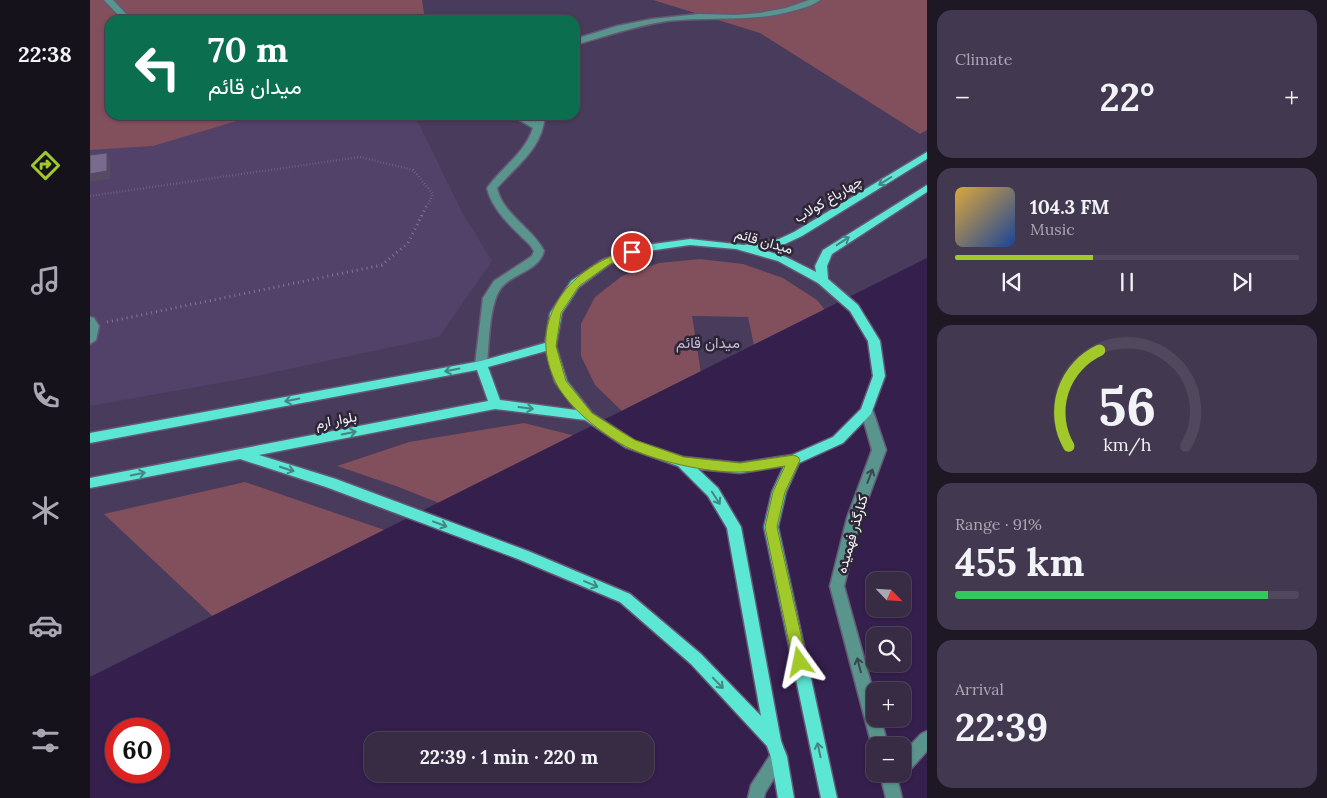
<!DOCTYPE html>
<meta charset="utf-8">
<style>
body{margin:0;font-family:Lora,Vazirmatn,serif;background:#42384f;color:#f1f3f6;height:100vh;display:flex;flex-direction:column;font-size:19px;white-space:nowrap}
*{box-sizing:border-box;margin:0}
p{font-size:16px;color:#aaa7b2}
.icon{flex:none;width:28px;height:28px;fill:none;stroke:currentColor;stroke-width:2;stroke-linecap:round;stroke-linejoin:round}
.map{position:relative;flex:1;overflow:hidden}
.details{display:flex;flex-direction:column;gap:10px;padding:10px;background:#1e1825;width:400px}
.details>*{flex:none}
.guide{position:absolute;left:15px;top:15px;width:475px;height:105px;border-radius:15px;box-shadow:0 1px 4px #0004,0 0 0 1px #51485d;background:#0b6e4f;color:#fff;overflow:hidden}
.needle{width:32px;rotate:115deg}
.buttons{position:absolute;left:776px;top:572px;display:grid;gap:10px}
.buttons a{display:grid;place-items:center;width:45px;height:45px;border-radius:10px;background:#372c44;box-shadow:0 1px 4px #0004,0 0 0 1px #51485d;font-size:25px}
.speed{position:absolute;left:15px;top:718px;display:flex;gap:10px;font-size:25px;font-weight:700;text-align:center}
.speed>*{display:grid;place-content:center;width:65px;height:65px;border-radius:50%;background:#372c44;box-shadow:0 1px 4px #0004,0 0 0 1px #51485d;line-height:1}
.speed .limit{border:8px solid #d22;background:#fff;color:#111}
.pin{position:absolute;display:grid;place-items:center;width:42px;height:42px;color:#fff;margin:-21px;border:2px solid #fff;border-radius:50%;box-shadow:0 1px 5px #0007}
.me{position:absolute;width:55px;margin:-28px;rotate:348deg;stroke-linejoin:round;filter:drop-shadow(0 0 4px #0008)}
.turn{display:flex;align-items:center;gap:18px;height:105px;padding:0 20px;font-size:22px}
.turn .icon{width:65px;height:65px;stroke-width:2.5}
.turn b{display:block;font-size:35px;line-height:42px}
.big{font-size:38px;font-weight:700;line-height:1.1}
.details .card{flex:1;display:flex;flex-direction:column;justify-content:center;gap:8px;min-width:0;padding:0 18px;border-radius:15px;background:#42384f}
.details .dial{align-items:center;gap:0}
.dial svg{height:130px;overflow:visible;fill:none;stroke:#51485d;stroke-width:7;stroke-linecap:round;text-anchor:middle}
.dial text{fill:#f1f3f6;stroke:none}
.song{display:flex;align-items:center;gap:15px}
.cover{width:60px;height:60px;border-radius:8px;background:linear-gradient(135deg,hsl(40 70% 55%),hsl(220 70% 35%))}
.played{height:5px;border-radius:2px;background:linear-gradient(90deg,#a1c92a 40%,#51485d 40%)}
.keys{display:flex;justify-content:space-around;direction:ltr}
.heat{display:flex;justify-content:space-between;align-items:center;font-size:28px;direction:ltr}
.charge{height:8px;border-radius:4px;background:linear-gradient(90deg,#34c759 91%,#51485d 0)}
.trip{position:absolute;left:274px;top:732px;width:290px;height:50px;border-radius:15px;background:#372c44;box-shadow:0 1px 4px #0004,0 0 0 1px #51485d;font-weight:700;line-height:50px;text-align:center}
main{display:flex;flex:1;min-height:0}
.menu{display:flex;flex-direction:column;width:90px;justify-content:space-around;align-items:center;background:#16121b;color:#aaa7b2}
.menu .icon{width:35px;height:35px}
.menu .on{color:#a1c92a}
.menu b{font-size:22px;color:#f1f3f6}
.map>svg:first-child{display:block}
.built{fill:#524168}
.green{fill:#824f5c;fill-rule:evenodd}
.water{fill:#351f4d;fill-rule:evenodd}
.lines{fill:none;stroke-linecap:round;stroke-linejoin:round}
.minor-casing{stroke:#655875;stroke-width:3}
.major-casing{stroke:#655875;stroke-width:3}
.path-far1{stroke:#837891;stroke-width:2.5;stroke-dasharray:0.5 2.5;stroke-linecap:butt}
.path{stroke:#837891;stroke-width:3;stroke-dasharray:1 4;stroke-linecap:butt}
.minor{fill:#59958c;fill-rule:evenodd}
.major{fill:#5ce6d4;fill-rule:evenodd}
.shaded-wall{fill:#554b63}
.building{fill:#796b8e;stroke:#554b63}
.oneway{stroke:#448684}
.oneway2{stroke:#3a474f}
.route{fill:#a1c92a;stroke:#69831b}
.labels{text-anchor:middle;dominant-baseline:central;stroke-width:5;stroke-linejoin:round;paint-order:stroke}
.street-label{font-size:14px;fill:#f5f0fc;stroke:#2c2635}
.neighbourhood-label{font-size:15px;fill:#c7b7df;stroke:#2c2635}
</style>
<main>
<nav class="menu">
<b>22:38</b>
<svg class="icon on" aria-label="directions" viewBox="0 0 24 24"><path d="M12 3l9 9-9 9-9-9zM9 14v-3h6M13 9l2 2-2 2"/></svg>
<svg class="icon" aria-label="music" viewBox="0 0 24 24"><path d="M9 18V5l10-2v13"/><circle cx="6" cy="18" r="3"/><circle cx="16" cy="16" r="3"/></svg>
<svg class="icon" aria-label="phone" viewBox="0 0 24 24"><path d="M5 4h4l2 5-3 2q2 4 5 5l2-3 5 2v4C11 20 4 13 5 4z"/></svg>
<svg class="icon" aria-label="climate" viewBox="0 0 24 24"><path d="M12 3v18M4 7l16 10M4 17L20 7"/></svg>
<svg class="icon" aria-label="car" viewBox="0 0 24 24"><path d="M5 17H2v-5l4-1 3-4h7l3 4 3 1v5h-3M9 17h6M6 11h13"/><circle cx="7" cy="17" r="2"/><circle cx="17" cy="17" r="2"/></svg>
<svg class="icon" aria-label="filters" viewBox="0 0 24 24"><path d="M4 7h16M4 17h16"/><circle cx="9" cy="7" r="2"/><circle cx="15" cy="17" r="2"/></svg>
</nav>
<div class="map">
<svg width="837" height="798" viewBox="0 0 837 798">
<rect width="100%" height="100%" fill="#493b5b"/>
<path class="built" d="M0,86L20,115H323L328,122L372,212L402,261L349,337L157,378L0,406Z"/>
<path class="green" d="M0,0H332L335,20H20V115H167L63,146L0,150Z
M563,0H837V130L830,134L670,33Z
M610,259L653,264L693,278L727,300L750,328L760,360L754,389L734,414L702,433L661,443L614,442L570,431L532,411L505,385L491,356V324L505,297L532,276L569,263ZM602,316L658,317L682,431L620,430Z
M434,423L482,435L582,487L476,553L306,486L247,466L319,442Z
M155,482L373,557L641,798H298L202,691L14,514ZM282,741H555V774H282Z"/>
<path class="water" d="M837,258V798H0V677ZM785,581H812V609H785ZM785,636H812V664H785ZM785,691H812V719H785ZM26,729H69V771H26ZM282,741H555V774H282ZM785,746H812V774H785Z"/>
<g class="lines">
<g class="minor-casing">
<path id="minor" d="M14,0H23L42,20H33Z
M719,0H730C724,5 714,8 706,10C663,23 621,16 577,21C545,26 516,36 485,45V39L527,26L562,19L609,14L646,15L670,13L696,8Z
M421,115H433L445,121V115H455C452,149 429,163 407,188C413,215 443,228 454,251C449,271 423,273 411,288C399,304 399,345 397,365L391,369L385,365L393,298L404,281L442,256L444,251L440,245C424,229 402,211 397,188C412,167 435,153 443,128Z
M0,317L4,318L9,326L6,340L0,344Z
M777,406L781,408L783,411L796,450L771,518L754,586L785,698V719H791L798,746H785V752L782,746L740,586L757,518L782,450L771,411L773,408Z
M837,731V751L818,772L812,774V754L831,734Z
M689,749L695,751L697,757L675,793L674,798H658L661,785L683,751Z
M790,774H806L812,798H796Z"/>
</g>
<g class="major-casing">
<path id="major" d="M837,152V159L712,236L695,244L667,248L696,257L726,272L725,266L733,250L837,185V192L742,254L737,266L738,279L768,305L790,341L795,376L781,414L753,443L709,463L696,492L688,527L747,798H731L674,527L682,492L694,466L650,473L608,469L628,488L651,527L691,741L697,757L704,798H688L681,757L677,746L601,664L530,602L428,559L236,487L150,459L0,488V478L398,401L387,370L0,443V433L391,361L455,343L460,313L481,281L512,260L556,245L600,239L654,245L689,239L704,232ZM600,245L646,249L688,261L728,283L760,311L778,341L783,376L771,409L743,437L702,455L650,463L593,457L545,441L502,413L477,381L466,346L472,313L489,287L520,264L558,251ZM456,351L465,382L486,410L410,400L398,367ZM405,409L495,420L535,447L588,466L618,496L637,528L671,716L611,654L540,594L438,551L246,479L169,455Z"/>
</g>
<path class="path-far1" d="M0,196L270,157L323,170L343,194L338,205"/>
<path class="path" d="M17,322L292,265L318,243L338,203"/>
<use href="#minor" class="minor"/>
<use href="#major" class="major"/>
</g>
<path class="shaded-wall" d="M17,153L20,161V179L0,182V174Z"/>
<path class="building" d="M17,153V171L0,174V155Z"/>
<defs><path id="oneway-shaft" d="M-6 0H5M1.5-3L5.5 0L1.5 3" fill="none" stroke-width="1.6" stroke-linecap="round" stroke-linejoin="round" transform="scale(1.25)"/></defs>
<g class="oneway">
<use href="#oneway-shaft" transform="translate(795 181) rotate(148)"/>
<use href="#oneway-shaft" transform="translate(753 241) rotate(-33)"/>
<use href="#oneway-shaft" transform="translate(362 370) rotate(169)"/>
<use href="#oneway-shaft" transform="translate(202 400) rotate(169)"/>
<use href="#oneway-shaft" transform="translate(436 408) rotate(7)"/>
<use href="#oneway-shaft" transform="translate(259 433) rotate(-11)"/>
<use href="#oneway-shaft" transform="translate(197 469) rotate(18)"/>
<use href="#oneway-shaft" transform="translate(48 474) rotate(-11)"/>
<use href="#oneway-shaft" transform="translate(626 498) rotate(57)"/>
<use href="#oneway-shaft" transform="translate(350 524) rotate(21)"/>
<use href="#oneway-shaft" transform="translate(501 584) rotate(23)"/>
<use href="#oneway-shaft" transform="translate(628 683) rotate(46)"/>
<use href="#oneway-shaft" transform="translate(729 750) rotate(-102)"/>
</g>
<g class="oneway2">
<use href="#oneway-shaft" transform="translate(780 476) rotate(-69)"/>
<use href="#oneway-shaft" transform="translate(769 665) rotate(-105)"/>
</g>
<path class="route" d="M542,249L547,252L546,255L520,264L489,286L471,313L466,346L476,381L502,413L530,431L545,440L594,457L650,463L704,455L708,457L710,460L695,492L687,527L717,662L715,667L710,669L705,667L703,662L675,527L683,492L695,466C680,468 665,472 650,472C618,473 564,461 535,446C511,433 479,408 466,383C434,319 482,265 542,249Z"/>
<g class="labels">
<g class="street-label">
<text transform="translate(738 199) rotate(-31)">چهارباغ کولاب</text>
<text transform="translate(674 241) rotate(16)">میدان قائم</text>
<text transform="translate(246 420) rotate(-11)">بلوار ارم</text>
<text transform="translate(762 534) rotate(-74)">کنارگذر فهمیده</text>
</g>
<g class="neighbourhood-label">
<text x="618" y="342">میدان قائم</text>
</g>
</g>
</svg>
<div class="buttons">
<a><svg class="needle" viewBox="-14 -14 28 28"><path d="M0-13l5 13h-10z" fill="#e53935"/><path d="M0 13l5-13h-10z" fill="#aaa7b2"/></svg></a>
<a><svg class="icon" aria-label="search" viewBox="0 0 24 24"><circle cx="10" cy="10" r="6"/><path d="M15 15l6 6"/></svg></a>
<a>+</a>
<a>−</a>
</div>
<div class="speed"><div class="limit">60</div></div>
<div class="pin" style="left:542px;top:252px;background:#d93025"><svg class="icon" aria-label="arrive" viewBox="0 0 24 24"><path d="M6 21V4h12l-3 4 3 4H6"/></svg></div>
<svg class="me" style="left:710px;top:662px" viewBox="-20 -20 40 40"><path d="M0-17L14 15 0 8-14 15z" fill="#a1c92a" stroke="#fff" stroke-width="4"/></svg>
<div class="trip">22:39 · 1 min · 220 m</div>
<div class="guide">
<div class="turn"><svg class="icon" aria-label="left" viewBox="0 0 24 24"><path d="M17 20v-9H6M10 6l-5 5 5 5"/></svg><div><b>70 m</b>میدان قائم</div></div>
</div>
</div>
<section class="details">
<div class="card"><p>Climate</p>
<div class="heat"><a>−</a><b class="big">22°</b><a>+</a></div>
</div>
<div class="card">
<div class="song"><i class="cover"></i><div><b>104.3 FM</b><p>Music</p></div></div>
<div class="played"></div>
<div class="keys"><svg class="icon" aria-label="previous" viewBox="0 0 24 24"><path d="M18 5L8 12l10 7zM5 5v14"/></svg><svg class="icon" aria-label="pause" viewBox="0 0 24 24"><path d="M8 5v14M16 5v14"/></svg><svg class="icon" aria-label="next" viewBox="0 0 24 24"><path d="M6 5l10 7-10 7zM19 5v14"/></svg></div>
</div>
<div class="card dial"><svg viewBox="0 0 100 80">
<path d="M14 69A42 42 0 1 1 86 69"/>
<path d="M14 69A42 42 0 0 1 33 10" stroke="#a1c92a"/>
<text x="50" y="56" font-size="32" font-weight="700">56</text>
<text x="50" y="72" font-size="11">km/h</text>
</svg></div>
<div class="card"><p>Range · 91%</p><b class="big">455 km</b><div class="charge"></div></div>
<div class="card"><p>Arrival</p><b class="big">22:39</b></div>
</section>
</main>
